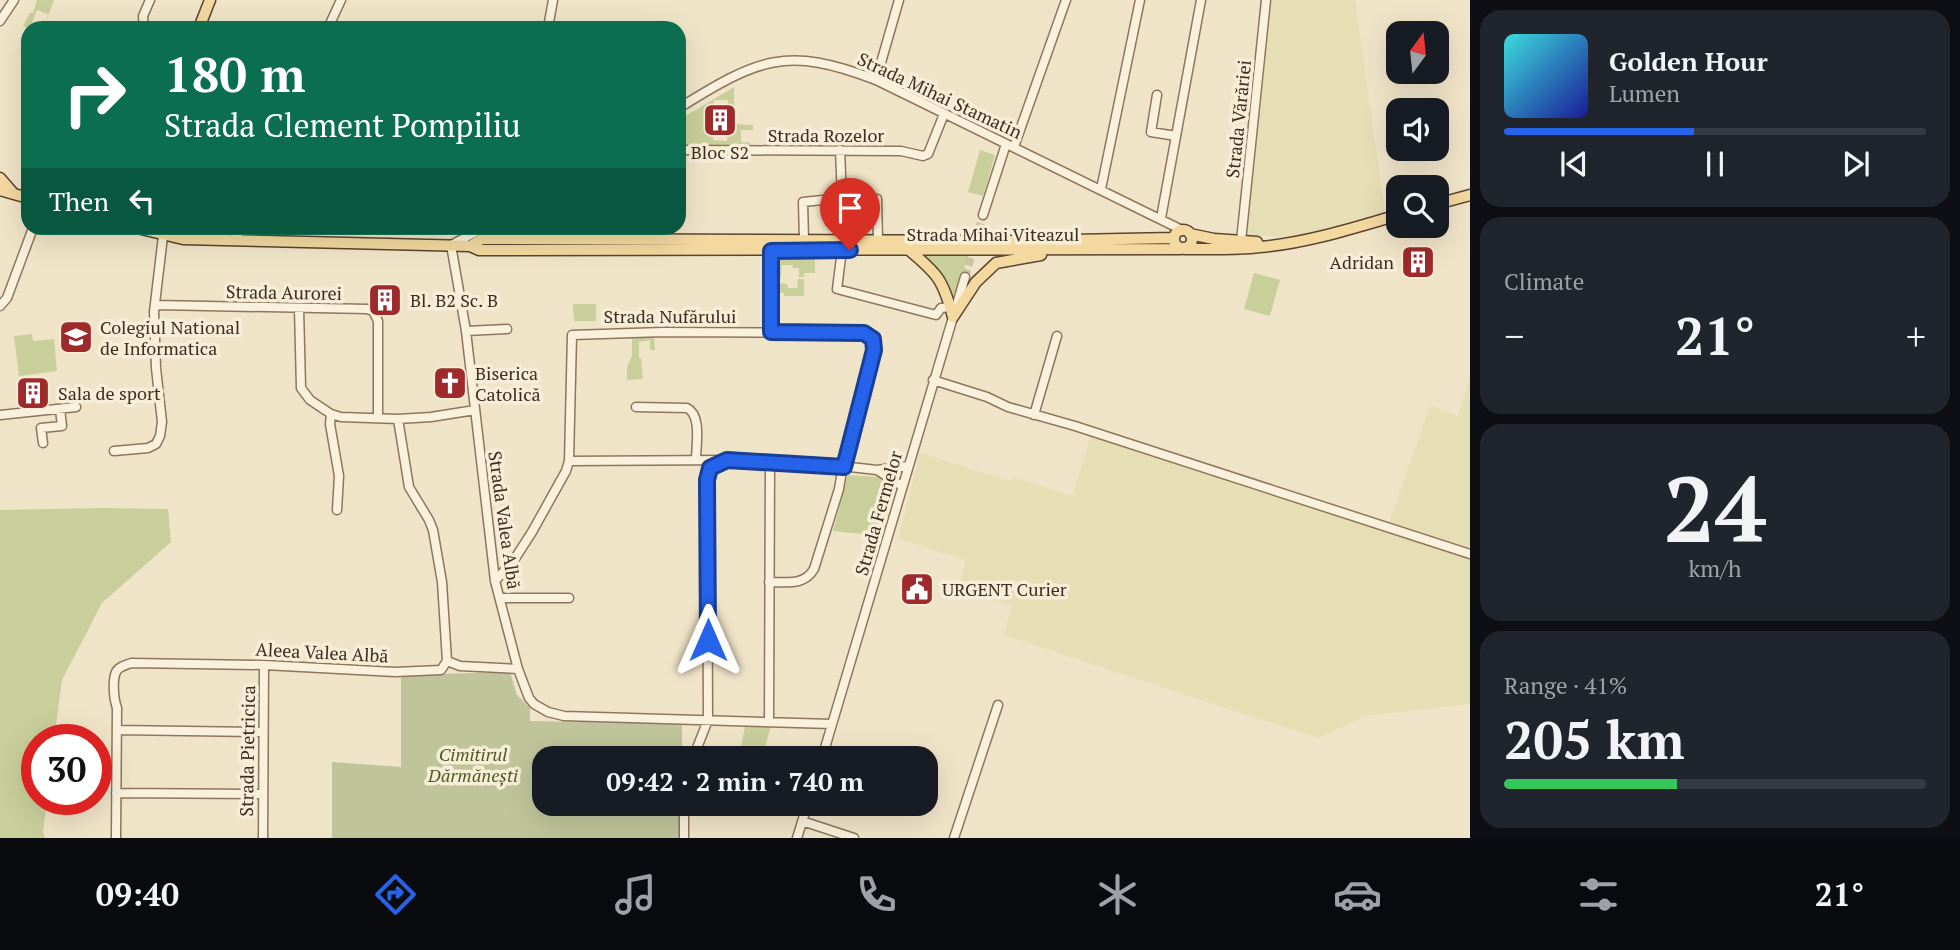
<!DOCTYPE html>
<meta charset="utf-8">
<style>
body{margin:0;font-family:"PT Serif",serif;background:#20242c;color:#f1f3f6;height:100vh;display:flex;flex-direction:column;font-size:26px;white-space:nowrap}
*{box-sizing:border-box;margin:0}
p{font-size:23px;color:#9ea1a6}
.icon{flex:none;width:38px;height:38px;fill:none;stroke:currentColor;stroke-width:2;stroke-linecap:round;stroke-linejoin:round}
.map{position:relative;flex:1;overflow:hidden}
.panel{display:flex;flex-direction:column;gap:10px;padding:10px;background:#0d0f14;width:490px}
.panel>*{flex:none}
.guide{position:absolute;left:21px;top:21px;width:665px;height:214px;border-radius:21px;box-shadow:0 7px 28px #0002;background:#0b6e4f;color:#fff;overflow:hidden}
.needle{width:46px;rotate:15deg}
.controls{position:absolute;left:1386px;top:21px;display:grid;gap:14px}
.controls a{display:grid;place-items:center;width:63px;height:63px;border-radius:14px;background:#171b24;box-shadow:0 7px 28px #0002;font-size:35px}
.speed{position:absolute;left:21px;top:724px;display:flex;gap:14px;font-size:35px;font-weight:700;text-align:center}
.speed>*{display:grid;place-content:center;width:91px;height:91px;border-radius:50%;background:#171b24;box-shadow:0 7px 28px #0002;line-height:1}
.speed .limit{border:10px solid #d22;background:#fff;color:#111}
.pin{position:absolute;display:grid;place-items:center;width:60px;height:60px;color:#fff;margin:-72px -30px;border-radius:50% 50% 50% 0;rotate:-45deg;box-shadow:0 0 7px #0007}
.pin .icon{rotate:45deg}
.me{position:absolute;width:77px;margin:-38px;rotate:0deg;stroke-linejoin:round;filter:drop-shadow(0 0 5px #0008)}
.turn{display:flex;align-items:center;gap:24px;height:147px;padding:0 28px;font-size:32px}
.turn .icon{width:91px;height:91px;stroke-width:2.5}
.turn b{display:block;font-size:49px;line-height:60px}
.then{display:flex;align-items:center;height:66px;padding:0 28px;background:#0003;gap:14px;font-size:26px}
.big{font-size:52px;font-weight:700;line-height:1.1}
.panel .tile{flex:1;display:flex;flex-direction:column;justify-content:center;gap:10px;min-width:0;padding:0 24px;border-radius:21px;background:#20242c}
.panel .dial{align-items:center;gap:0}
.dial b{font-size:91px;line-height:1}
.song{display:flex;align-items:center;gap:21px}
.cover{width:84px;height:84px;border-radius:10px;background:linear-gradient(135deg,hsl(180 70% 55%),hsl(240 70% 35%))}
.played{height:7px;border-radius:4px;background:linear-gradient(90deg,#2563eb 45%,#363941 45%)}
.keys{display:flex;justify-content:space-around;direction:ltr}
.heat{display:flex;justify-content:space-between;align-items:center;font-size:38px;direction:ltr}
.charge{height:10px;border-radius:5px;background:linear-gradient(90deg,#34c759 41%,#363941 0)}
.trip{position:absolute;left:532px;top:746px;width:406px;height:70px;border-radius:21px;background:#171b24;box-shadow:0 7px 28px #0002;font-weight:700;line-height:70px;text-align:center}
.tab-bar{display:flex;height:112px;justify-content:space-around;align-items:center;background:#090b0e;color:#9ea1a6}
.tab-bar .icon{width:49px;height:49px}
.tab-bar .current{color:#2563eb}
.tab-bar b{font-size:32px;color:#f1f3f6}
main{display:flex;flex:1;min-height:0}
.map>svg:first-child{display:block}
.farmland{fill:#e6deb5}
.green{fill:#c9cf9b;fill-rule:evenodd}
.cemetery{fill:#bfc49a}
.lines{fill:none;stroke-linecap:round;stroke-linejoin:round}
.minor-tunnel{stroke:#ccc0a6;stroke-width:8;stroke-dasharray:8 4;stroke-linecap:butt}
.minor-casing{stroke:#8d765c;stroke-width:11}
.major-casing{stroke:#5b4430;stroke-width:13}
.minor{stroke:#faf1dc;stroke-width:8}
.major{stroke:#f3d9a0;stroke-width:10}
.route-casing{stroke:#184099;stroke-width:18}
.route{stroke:#2563eb;stroke-width:12}
.labels{text-anchor:middle;dominant-baseline:central;stroke-width:7;stroke-linejoin:round;paint-order:stroke}
.street-label{font-size:18px;fill:#3d2e20;stroke:#f7eed8}
.poi-label{font-size:18px;fill:#3d2e20;stroke:#f7eed8;text-anchor:start}
.park-label{font-size:18px;font-style:italic;fill:#4d5a26;stroke:#f7eed8}
</style>
<main>
<div class="map">
<svg width="1470" height="838" viewBox="0 0 1470 838">
<rect width="100%" height="100%" fill="#f0e4c8"/>
<path class="farmland" d="M1272,0H1355L1385,212L1294,238L1247,235Z
M1470,376V704L1366,716L1318,738L1004,635L1012,606L958,589L966,560L898,539L920,453L1010,481L1014,477L1072,496L1091,436L1386,531L1430,406L1458,416Z"/>
<path class="green" d="M37,0H54L45,24L48,14L37,10L30,28L23,26L30,13H33Z
M734,87V124L753,125V130H741V142H749L751,145H679V120ZM714,100H728L727,141L713,140Z
M980,150L995,155L983,196L968,192Z
M922,256H968L955,300H951Z
M815,258V273H804V277H799V268H793L792,265H782L780,283L787,284L788,288H797L798,279H804V296H784V293H780V290H775V260Z
M1254,273L1280,280L1270,316L1244,309Z
M573,304H596V321H574Z
M32,334L33,341L54,339L57,371L19,376L14,336Z
M632,335H654L655,350H650V340L639,342V358H641L643,379L627,380V367L632,356Z
M848,475L877,477L887,481L893,491L880,536L833,531Z
M103,508L168,509L171,542L102,603L62,680L54,740H37V800H47L43,832L45,838H0V510Z
M745,726H771L762,758H739Z"/>
<path class="cemetery" d="M510,672L517,695L530,708V721L682,724V758H544V803H681L680,838H332V762L401,767V675Z"/>
<g class="lines">
<path class="minor-tunnel" d="M965,277L983,215"/>
<g class="minor-casing">
<path id="minor" d="M0,21L14,0
M144,28L143,16L150,0
M328,28L341,0
M548,28L553,0
M876,80L899,0
M1157,95L1151,132L1176,136
M679,108C758,59 786,45 876,80L1182,230
M1014,147L1066,0
M679,150L901,151L923,156L928,154L944,114
M1101,189L1140,0
M842,198L877,199L878,240
M983,215L1006,144
M1161,218L1201,0
M484,228L451,245L466,331L495,581L518,669L529,698L534,704L548,712L564,716L832,724
M235,239L241,228
M804,240L803,202L842,198L840,150
M1241,241L1266,0
M770,244L771,332
M842,250L837,289L936,315L941,308L950,307
M156,305L367,309L373,311L378,321V417
M0,306L7,298L33,228
M299,308L301,388L310,400L331,414L341,417L398,419L431,417L475,410
M466,331L507,329
M933,380L987,397L1008,407L1075,426L1470,554
M636,407L687,408C702,415 696,445 696,460
M331,414L330,424L339,476L337,510
M0,415L76,407
M1034,415L1057,336
M398,419L409,487L429,520L433,530L442,582L447,661
M43,443L41,428L62,426L60,409
M114,451L148,448L156,444L160,436L162,422L156,368L154,312L163,236
M569,461L727,460L850,467L877,470L902,486
M877,470L908,466
M495,581L514,560L532,532L566,471L569,461L572,335L663,332L864,333L872,339L874,350L844,459L839,489L814,569C804,586 787,582 769,582
M500,598H569
M447,661L460,666L518,669
M769,721L770,462
M117,730L263,732
M693,758L708,720L707,480L710,468L724,461
M822,758L965,277
M116,793L262,794
M802,821L854,838
M116,838L117,708C114,700 112,681 116,672C118,667 126,665 131,663L264,665L395,672L441,670L447,661
M263,838L264,665
M684,838V803
M797,838L808,803
M954,838L998,705"/>
</g>
<g class="major-casing">
<path id="major" d="M199,28L210,0
M0,178L13,193
M0,190L28,198
M1437,204L1470,195
M137,228L183,239L470,246L479,250L1181,249
M1174 239a9 9 0 1 1 18 0a9 9 0 1 1-18 0Z
M1190,234L1214,239L1257,242
M470,246L482,239L1020,241L1173,238
M1184,249C1209,249 1235,250 1260,247C1307,243 1353,228 1398,215
M909,250C938,274 943,280 953,317
M953,317L976,282L996,263L1041,255"/>
</g>
<use href="#minor" class="minor"/>
<use href="#major" class="major"/>
</g>
<g class="lines">
<g class="route-casing">
<path id="route" d="M708,640L707,480L710,468L727,460L844,467L874,350L873,339L864,333L771,332V251L850,250"/>
</g>
<use href="#route" class="route"/>
</g>
<defs>
<g id="building-square" transform="scale(1.75)"><rect x="-9" y="-9" width="18" height="18" rx="4" fill="#9e2a2b" stroke="#f7eed8"/><path d="M-4-6H4V6H1V3H-1V6H-4ZM-2.5-4.3h1.7v1.8h-1.7ZM.8-4.3h1.7v1.8H.8ZM-2.5-1h1.7V.8h-1.7ZM.8-1h1.7V.8H.8Z" fill="#fff"/></g>
<g id="university-square" transform="scale(1.75)"><rect x="-9" y="-9" width="18" height="18" rx="4" fill="#9e2a2b" stroke="#f7eed8"/><path d="M0-5L7-2L0 1L-7-2ZM-4 1L0 2.5L4 1V4Q0 6-4 4Z" fill="#fff"/></g>
<g id="church-square" transform="scale(1.75)"><rect x="-9" y="-9" width="18" height="18" rx="4" fill="#9e2a2b" stroke="#f7eed8"/><path d="M-1.2-6h2.4v3.5h3.3v2.4h-3.3V6h-2.4V-.1h-3.3v-2.4h3.3Z" fill="#fff"/></g>
<g id="civic-square" transform="scale(1.75)"><rect x="-9" y="-9" width="18" height="18" rx="4" fill="#9e2a2b" stroke="#f7eed8"/><path d="M-.6-6.5H3V-4.5H.6V-3L4-1V1h2V6H-6V1h2V-1L-.6-3ZM-1.2 2.5V6h2.4V2.5Z" fill="#fff"/></g>
</defs>
<g fill-rule="evenodd">
<use href="#building-square" x="720" y="120"/>
<use href="#building-square" x="1418" y="262"/>
<use href="#building-square" x="385" y="300"/>
<use href="#university-square" x="76" y="337"/>
<use href="#church-square" x="450" y="383"/>
<use href="#building-square" x="33" y="393"/>
<use href="#civic-square" x="917" y="589"/>
</g>
<g class="labels">
<g class="street-label">
<text transform="translate(940 95) rotate(25)">Strada Mihai Stamatin</text>
<text transform="translate(1238 119) rotate(-84)">Strada Vărăriei</text>
<text x="826" y="135">Strada Rozelor</text>
<text x="993" y="234">Strada Mihai Viteazul</text>
<text transform="translate(284 292) rotate(1)">Strada Aurorei</text>
<text x="670" y="316">Strada Nufărului</text>
<text transform="translate(878 513) rotate(-74)">Strada Fermelor</text>
<text transform="translate(505 520) rotate(82)">Strada Valea Albă</text>
<text transform="translate(322 652) rotate(3)">Aleea Valea Albă</text>
<text transform="translate(247 751) rotate(-89)">Strada Pietricica</text>
</g>
<g class="poi-label">
<text x="720" y="152" text-anchor="middle">Bloc S2</text>
<text x="1394" y="262" text-anchor="end">Adridan</text>
<text x="410" y="300">Bl. B2 Sc. B</text>
<text x="100" y="327">Colegiul National<tspan x="100" dy="21">de Informatica</tspan></text>
<text x="475" y="373">Biserica<tspan x="475" dy="21">Catolică</tspan></text>
<text x="58" y="393">Sala de sport</text>
<text x="942" y="589">URGENT Curier</text>
</g>
<g class="park-label">
<text x="473" y="754">Cimitirul<tspan x="473" dy="21">Dărmănești</tspan></text>
</g>
</g>
</svg>
<div class="controls">
<a><svg class="needle" viewBox="-14 -14 28 28"><path d="M0-13l5 13h-10z" fill="#e53935"/><path d="M0 13l5-13h-10z" fill="#9ea1a6"/></svg></a>
<a><svg class="icon" aria-label="sound" viewBox="0 0 24 24"><path d="M4 9h4l5-4v14l-5-4H4zM17 9q2 3 0 6"/></svg></a>
<a><svg class="icon" aria-label="search" viewBox="0 0 24 24"><circle cx="10" cy="10" r="6"/><path d="M15 15l6 6"/></svg></a>
</div>
<div class="speed"><div class="limit">30</div></div>
<div class="pin" style="left:850px;top:250px;background:#d93025"><svg class="icon" aria-label="arrive" viewBox="0 0 24 24"><path d="M6 21V4h12l-3 4 3 4H6"/></svg></div>
<svg class="me" style="left:708px;top:640px" viewBox="-20 -20 40 40"><path d="M0-17L14 15 0 8-14 15z" fill="#2563eb" stroke="#fff" stroke-width="4"/></svg>
<div class="trip">09:42 · 2 min · 740 m</div>
<div class="guide">
<div class="turn"><svg class="icon" aria-label="right" viewBox="0 0 24 24"><path d="M7 20v-9h11M14 6l5 5-5 5"/></svg><div><b>180 m</b>Strada Clement Pompiliu</div></div>
<div class="then">Then<svg class="icon" aria-label="left" viewBox="0 0 24 24"><path d="M17 20v-9H6M10 6l-5 5 5 5"/></svg></div>
</div>
</div>
<section class="panel">
<div class="tile">
<div class="song"><i class="cover"></i><div><b>Golden Hour</b><p>Lumen</p></div></div>
<div class="played"></div>
<div class="keys"><svg class="icon" aria-label="previous" viewBox="0 0 24 24"><path d="M18 5L8 12l10 7zM5 5v14"/></svg><svg class="icon" aria-label="pause" viewBox="0 0 24 24"><path d="M8 5v14M16 5v14"/></svg><svg class="icon" aria-label="next" viewBox="0 0 24 24"><path d="M6 5l10 7-10 7zM19 5v14"/></svg></div>
</div>
<div class="tile"><p>Climate</p>
<div class="heat"><a>−</a><b class="big">21°</b><a>+</a></div>
</div>
<div class="tile dial"><b>24</b><p>km/h</p></div>
<div class="tile"><p>Range · 41%</p><b class="big">205 km</b><div class="charge"></div></div>
</section>
</main>
<nav class="tab-bar">
<b>09:40</b>
<svg class="icon current" aria-label="directions" viewBox="0 0 24 24"><path d="M12 3l9 9-9 9-9-9zM9 14v-3h6M13 9l2 2-2 2"/></svg>
<svg class="icon" aria-label="music" viewBox="0 0 24 24"><path d="M9 18V5l10-2v13"/><circle cx="6" cy="18" r="3"/><circle cx="16" cy="16" r="3"/></svg>
<svg class="icon" aria-label="phone" viewBox="0 0 24 24"><path d="M5 4h4l2 5-3 2q2 4 5 5l2-3 5 2v4C11 20 4 13 5 4z"/></svg>
<svg class="icon" aria-label="climate" viewBox="0 0 24 24"><path d="M12 3v18M4 7l16 10M4 17L20 7"/></svg>
<svg class="icon" aria-label="car" viewBox="0 0 24 24"><path d="M5 17H2v-5l4-1 3-4h7l3 4 3 1v5h-3M9 17h6M6 11h13"/><circle cx="7" cy="17" r="2"/><circle cx="17" cy="17" r="2"/></svg>
<svg class="icon" aria-label="filters" viewBox="0 0 24 24"><path d="M4 7h16M4 17h16"/><circle cx="9" cy="7" r="2"/><circle cx="15" cy="17" r="2"/></svg>
<b>21°</b>
</nav>
